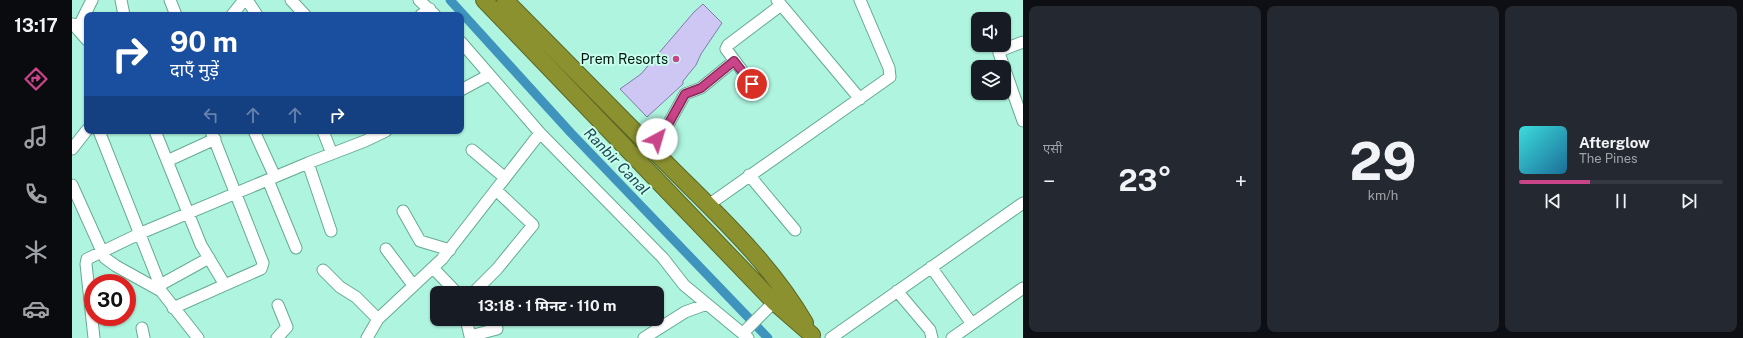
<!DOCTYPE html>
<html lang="hi">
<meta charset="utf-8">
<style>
body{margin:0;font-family:"Public Sans","Noto Sans Devanagari",sans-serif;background:#242831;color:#f1f3f6;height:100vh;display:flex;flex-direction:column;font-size:15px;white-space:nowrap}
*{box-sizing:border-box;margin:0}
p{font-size:13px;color:#9ea1a6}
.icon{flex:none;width:22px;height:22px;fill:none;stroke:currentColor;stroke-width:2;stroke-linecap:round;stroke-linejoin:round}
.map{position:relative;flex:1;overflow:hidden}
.sheet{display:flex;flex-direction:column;gap:6px;padding:6px;background:#0d0f14;width:720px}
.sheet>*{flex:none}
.top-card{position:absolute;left:12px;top:12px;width:380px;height:122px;border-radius:8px;box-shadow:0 1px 3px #0004;background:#1a4fa0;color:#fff;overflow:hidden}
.tools{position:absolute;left:899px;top:12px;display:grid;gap:8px}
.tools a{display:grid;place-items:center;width:40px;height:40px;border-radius:8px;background:#171b24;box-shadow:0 1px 3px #0004;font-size:20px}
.speed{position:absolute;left:12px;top:274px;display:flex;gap:8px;font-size:20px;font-weight:700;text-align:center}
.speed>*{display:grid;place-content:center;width:52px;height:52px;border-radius:50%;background:#171b24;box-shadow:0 1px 3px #0004;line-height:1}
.speed .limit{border:6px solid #d22;background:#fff;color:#111}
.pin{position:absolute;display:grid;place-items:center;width:34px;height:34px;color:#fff;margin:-17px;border:2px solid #fff;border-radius:50%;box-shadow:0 1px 4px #0007}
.me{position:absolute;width:44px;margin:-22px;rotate:39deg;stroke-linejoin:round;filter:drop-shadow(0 0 3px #0008)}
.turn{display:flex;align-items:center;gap:14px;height:84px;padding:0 20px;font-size:18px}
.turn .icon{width:52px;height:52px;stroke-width:2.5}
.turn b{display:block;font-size:28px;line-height:34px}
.lanes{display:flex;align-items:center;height:38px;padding:0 20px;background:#0003;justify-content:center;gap:20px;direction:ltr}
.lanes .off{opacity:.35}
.big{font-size:30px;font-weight:700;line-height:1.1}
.sheet .card{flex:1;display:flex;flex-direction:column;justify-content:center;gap:6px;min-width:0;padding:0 14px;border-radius:8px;background:#242831}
.sheet .dial{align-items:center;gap:0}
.dial b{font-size:52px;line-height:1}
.song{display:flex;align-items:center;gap:12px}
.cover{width:48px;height:48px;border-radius:6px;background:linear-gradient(135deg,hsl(180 70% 55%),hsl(200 70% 35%))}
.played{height:4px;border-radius:2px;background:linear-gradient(90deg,#c94488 35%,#363941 35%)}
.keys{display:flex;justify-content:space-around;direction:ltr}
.heat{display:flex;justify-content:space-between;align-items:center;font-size:22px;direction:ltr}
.sheet .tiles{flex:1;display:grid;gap:6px;grid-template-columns:repeat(3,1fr)}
.trip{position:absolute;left:358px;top:286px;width:234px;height:40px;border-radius:8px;background:#171b24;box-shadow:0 1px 3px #0004;font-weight:700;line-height:40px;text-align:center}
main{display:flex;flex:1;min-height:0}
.tab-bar{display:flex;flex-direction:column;width:72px;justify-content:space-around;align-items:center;background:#090b0e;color:#9ea1a6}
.tab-bar .icon{width:28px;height:28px}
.tab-bar .on{color:#c94488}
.tab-bar b{font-size:18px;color:#f1f3f6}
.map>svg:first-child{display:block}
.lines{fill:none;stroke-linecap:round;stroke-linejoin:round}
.canal{stroke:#3e94bd;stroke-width:9}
.building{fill:#cec7f4;stroke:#8279ac}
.minor-casing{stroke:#65aa95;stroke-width:13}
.highway-casing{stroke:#5b6624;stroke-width:18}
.minor{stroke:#fff;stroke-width:11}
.highway{stroke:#8c9130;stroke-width:16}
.route-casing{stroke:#832c58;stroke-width:10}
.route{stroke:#c94488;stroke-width:7}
.poi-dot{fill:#c94488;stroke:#c7ffec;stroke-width:1.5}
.labels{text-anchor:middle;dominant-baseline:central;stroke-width:4;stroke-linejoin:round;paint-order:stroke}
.poi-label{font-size:14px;fill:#00150e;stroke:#c7ffec;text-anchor:end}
.water-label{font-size:15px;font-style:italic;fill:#214659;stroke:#c7ffec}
</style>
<main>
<nav class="tab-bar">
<b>13:17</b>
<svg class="icon on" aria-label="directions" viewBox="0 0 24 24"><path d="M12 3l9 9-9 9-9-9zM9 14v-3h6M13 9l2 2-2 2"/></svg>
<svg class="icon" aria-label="music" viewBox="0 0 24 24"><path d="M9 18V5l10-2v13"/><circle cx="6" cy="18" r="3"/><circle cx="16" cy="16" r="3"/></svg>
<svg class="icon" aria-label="phone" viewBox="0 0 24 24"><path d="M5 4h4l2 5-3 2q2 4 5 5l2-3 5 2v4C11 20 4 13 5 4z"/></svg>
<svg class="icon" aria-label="climate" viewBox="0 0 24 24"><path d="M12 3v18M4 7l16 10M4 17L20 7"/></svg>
<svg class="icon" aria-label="car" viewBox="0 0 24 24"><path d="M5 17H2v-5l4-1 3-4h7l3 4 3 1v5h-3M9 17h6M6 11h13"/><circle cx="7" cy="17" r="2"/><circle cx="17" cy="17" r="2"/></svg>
</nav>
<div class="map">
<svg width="951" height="338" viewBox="0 0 951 338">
<rect width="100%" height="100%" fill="#aef4de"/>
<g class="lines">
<path class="canal" d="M378,0L499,133L696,338"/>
</g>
<path class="building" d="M631,4L650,23L629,54L624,65L611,81V84L575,117L548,89L569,74L622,12Z"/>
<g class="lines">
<g class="minor-casing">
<path id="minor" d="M49,0L52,15
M98,0L104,15
M175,0L185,15
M219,0L233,15
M347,0L363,15
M705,0L788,99
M160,15L172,0
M349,15L358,9
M1,24L15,40
M6,28L20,0
M389,42L468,133L591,258L612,285L676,338
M951,42L930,50L927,53L951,121
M680,84L654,49L656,45L709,5
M389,90L417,75
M27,131L88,285L89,291
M83,131L129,245L153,285
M182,131L203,177
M251,131L260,154
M577,146L592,132L613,94L629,88L662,61
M0,149L15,130
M400,150L432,177
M95,161L143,139
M236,163L259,231
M677,175L723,230
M196,180L224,248
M0,185L33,258L44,266L89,291L126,338
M635,206L818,77L817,68L788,0
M331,211L348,241L378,250
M314,249L341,285
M859,267L900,324
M361,268L385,293
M251,270L268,287L284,297L306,319
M88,285L137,258
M825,291L858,330L860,338
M401,293L425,269L461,225L424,190
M101,308L189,269L191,263L139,131
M394,319L398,336L425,329
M70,328L72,338
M671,333L702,302
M22,338L14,264L15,259L69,233L236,163L293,141L314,131
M205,338L215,327L206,305
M295,338L306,319L370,259L468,133
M572,338L613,312L635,304
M759,338L951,203
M880,338L951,288"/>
</g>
<g class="highway-casing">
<path id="highway" d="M412,0L702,302L740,335
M433,0C488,56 543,112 599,168C647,216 699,264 733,323"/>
</g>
<use href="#minor" class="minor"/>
<use href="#highway" class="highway"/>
</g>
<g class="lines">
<g class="route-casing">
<path id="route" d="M585,139L592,132L613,94L629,88L662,61L680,84"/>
</g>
<use href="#route" class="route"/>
</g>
<circle class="poi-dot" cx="604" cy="59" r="4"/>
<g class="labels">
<g class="poi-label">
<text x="596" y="59">Prem Resorts</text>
</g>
<g class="water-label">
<text transform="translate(545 161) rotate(46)">Ranbir Canal</text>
</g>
</g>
</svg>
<div class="tools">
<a><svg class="icon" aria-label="sound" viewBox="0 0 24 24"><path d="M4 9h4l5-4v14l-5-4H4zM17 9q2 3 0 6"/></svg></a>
<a><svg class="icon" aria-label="layers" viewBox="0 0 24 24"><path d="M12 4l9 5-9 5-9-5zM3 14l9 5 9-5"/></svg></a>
</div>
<div class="speed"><div class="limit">30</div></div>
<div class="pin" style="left:680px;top:84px;background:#d93025"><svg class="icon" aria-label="arrive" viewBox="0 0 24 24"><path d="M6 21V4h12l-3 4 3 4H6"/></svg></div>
<svg class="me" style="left:585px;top:139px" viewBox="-20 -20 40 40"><circle r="19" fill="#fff"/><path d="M0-13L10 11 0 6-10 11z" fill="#c94488"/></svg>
<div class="trip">13:18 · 1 मिनट · 110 m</div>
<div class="top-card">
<div class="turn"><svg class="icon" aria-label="right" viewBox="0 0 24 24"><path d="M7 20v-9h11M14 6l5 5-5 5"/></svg><div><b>90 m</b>दाएँ मुड़ें</div></div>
<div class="lanes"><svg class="icon off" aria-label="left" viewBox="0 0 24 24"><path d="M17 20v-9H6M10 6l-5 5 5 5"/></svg><svg class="icon off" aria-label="ahead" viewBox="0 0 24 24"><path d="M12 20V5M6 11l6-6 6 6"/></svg><svg class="icon off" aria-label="ahead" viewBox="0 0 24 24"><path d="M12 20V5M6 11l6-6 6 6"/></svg><svg class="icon" aria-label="right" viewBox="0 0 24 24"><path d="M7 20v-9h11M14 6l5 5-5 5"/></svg></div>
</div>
</div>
<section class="sheet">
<div class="tiles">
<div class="card"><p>एसी</p>
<div class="heat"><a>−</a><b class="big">23°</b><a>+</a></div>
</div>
<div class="card dial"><b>29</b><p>km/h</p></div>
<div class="card">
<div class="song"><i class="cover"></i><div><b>Afterglow</b><p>The Pines</p></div></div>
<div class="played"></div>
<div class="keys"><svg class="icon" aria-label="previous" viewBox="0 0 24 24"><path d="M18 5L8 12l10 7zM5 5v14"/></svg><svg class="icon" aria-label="pause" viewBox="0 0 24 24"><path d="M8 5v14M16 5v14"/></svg><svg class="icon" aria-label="next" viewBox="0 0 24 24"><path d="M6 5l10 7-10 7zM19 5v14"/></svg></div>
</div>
</div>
</section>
</main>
